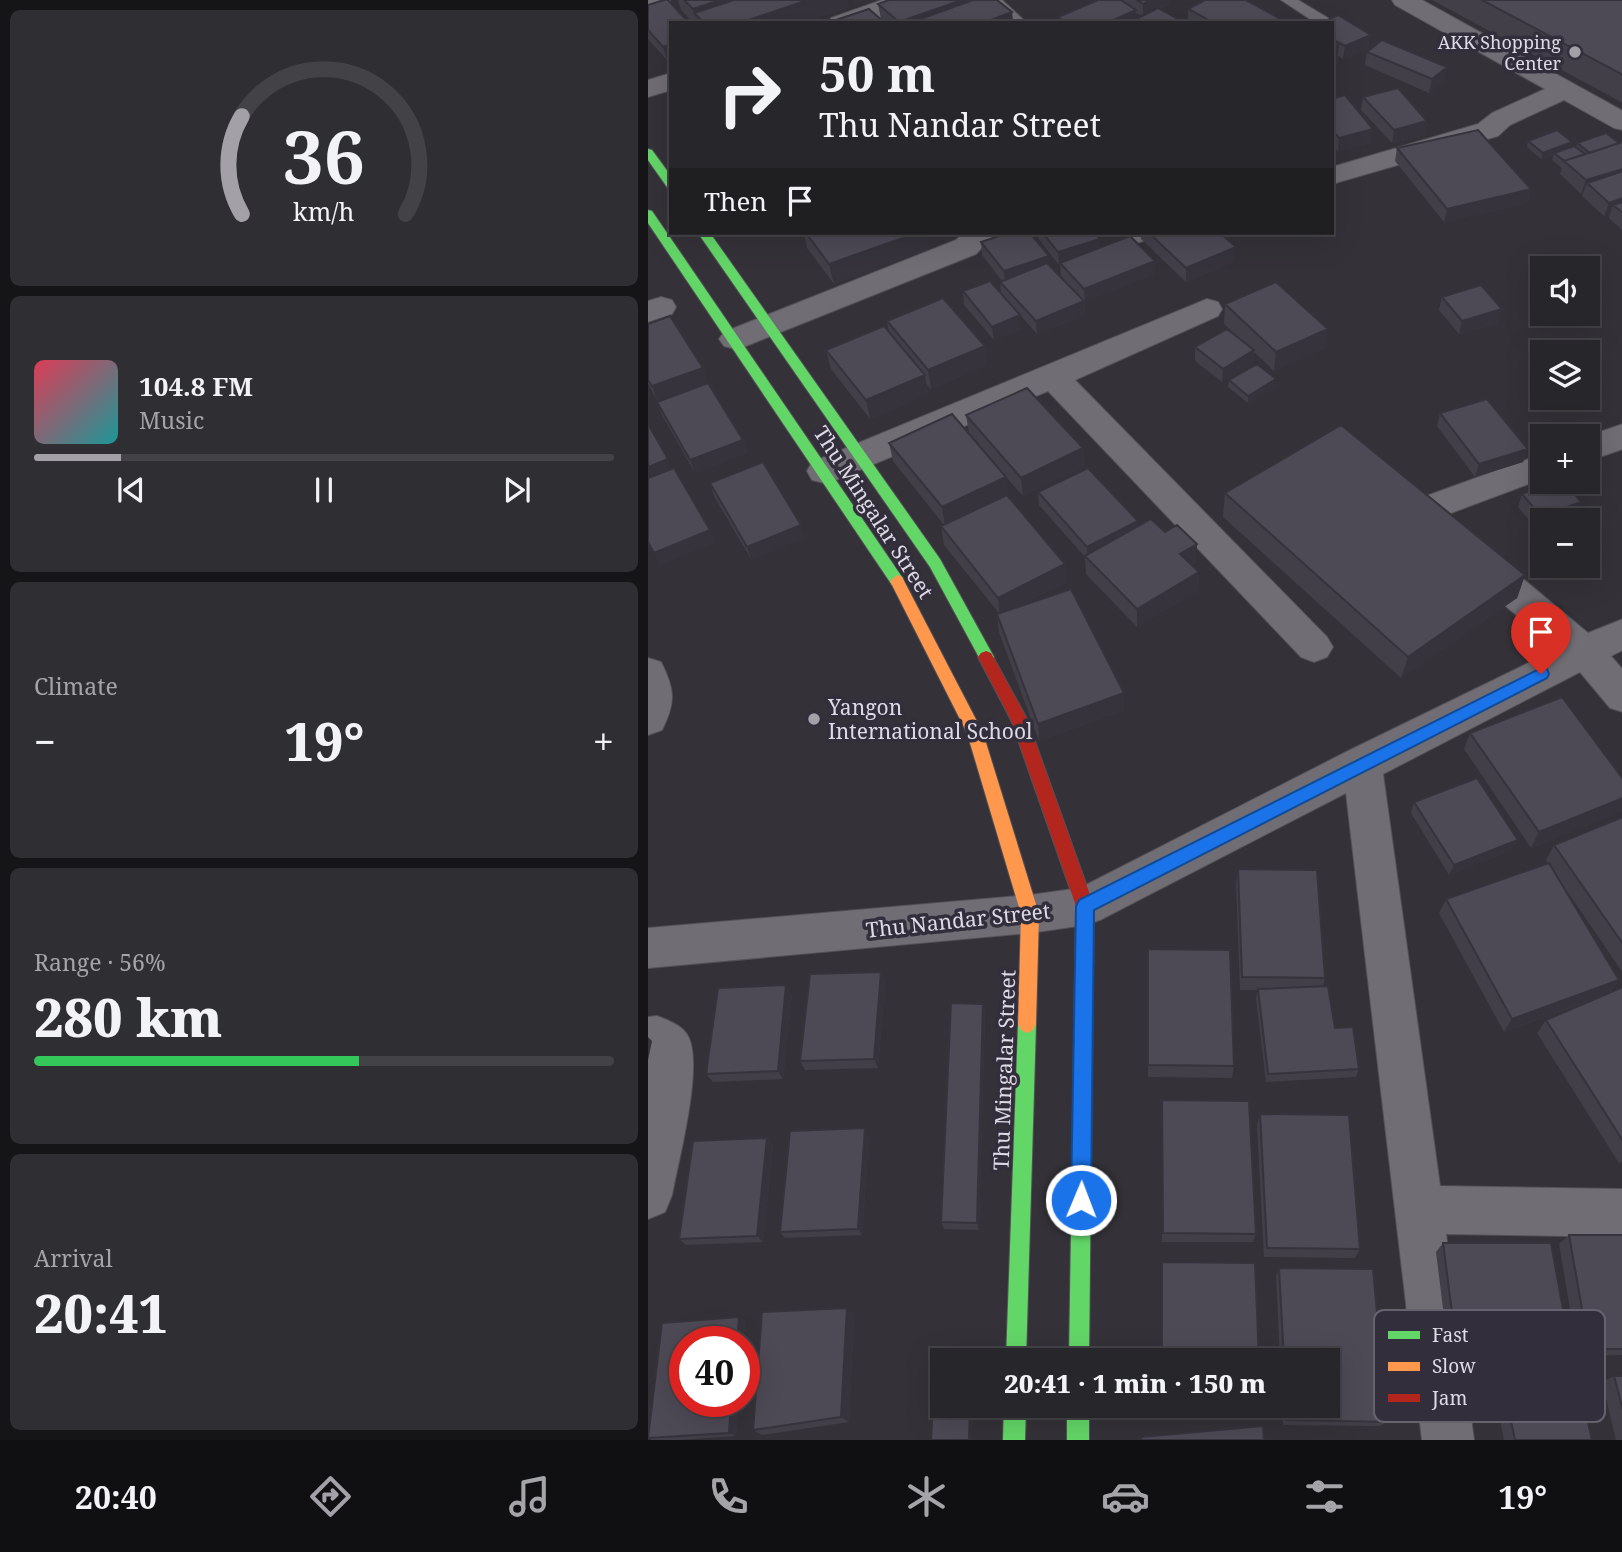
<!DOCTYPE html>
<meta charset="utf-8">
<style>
body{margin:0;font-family:"Noto Serif",serif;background:#2f2e32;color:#f1f3f6;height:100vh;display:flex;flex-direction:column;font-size:26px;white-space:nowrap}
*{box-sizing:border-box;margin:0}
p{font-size:23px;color:#a4a5a8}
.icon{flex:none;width:38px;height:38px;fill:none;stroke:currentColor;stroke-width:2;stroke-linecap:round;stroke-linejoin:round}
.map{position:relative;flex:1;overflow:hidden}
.sheet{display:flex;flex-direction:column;gap:10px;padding:10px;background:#151517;width:648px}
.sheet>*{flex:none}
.hud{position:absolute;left:21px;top:21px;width:665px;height:214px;border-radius:0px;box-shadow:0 7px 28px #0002,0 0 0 2px #434347;background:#27262a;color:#f1f3f6;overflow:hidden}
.controls{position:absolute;left:882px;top:256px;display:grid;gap:14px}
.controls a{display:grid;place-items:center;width:70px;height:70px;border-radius:0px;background:#27262a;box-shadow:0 7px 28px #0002,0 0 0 2px #434347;font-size:35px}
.speed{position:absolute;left:21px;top:1326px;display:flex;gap:14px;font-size:35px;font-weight:700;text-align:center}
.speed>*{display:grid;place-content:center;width:91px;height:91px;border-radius:50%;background:#27262a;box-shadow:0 7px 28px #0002,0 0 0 2px #434347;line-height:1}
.speed .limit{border:10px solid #d22;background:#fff;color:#111}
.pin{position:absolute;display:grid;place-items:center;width:60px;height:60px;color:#fff;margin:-72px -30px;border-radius:50% 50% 50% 0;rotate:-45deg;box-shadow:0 0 7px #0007}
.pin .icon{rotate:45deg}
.me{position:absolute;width:77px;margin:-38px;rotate:1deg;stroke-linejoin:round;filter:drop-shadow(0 0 5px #0008)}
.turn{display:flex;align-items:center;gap:24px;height:147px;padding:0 35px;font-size:32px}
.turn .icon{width:91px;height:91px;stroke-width:2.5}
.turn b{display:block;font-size:49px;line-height:60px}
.then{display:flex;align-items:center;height:66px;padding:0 35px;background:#0003;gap:14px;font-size:26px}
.big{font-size:52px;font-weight:800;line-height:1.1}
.sheet .tile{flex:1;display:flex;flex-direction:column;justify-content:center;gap:10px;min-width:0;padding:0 24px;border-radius:10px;background:#2f2e32}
.sheet .dial{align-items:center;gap:0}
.dial svg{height:182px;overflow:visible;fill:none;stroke:#434347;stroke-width:7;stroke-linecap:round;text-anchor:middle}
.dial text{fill:#f1f3f6;stroke:none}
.song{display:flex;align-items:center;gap:21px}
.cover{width:84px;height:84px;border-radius:10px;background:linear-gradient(135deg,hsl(350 70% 55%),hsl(180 70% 35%))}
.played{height:7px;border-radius:4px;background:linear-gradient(90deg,#a3a0a8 15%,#434347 15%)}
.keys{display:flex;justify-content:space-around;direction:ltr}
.heat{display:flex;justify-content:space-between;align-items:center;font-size:38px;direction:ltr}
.charge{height:10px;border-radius:5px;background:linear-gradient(90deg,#34c759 56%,#434347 0)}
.trip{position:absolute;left:282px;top:1348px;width:410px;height:70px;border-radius:0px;background:#27262a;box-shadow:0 7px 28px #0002,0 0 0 2px #434347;font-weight:800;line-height:70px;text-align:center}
.tab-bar{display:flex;height:112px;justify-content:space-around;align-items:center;background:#100f11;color:#a4a5a8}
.tab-bar .icon{width:49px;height:49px}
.tab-bar .current{color:#a3a0a8}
.tab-bar b{font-size:32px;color:#f1f3f6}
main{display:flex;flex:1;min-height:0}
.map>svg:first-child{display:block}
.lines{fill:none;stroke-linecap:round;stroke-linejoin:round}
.lane-casing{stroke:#535157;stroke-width:2}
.street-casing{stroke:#535157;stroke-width:2}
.fast-casing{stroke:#535157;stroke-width:2}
.slow-casing{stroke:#535157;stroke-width:2}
.jam-casing{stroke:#535157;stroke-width:2}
.lane{fill:#706e74;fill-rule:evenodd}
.street{fill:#706e74;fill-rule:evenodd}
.fast{fill:#63d668;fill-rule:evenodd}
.slow{fill:#ff974d;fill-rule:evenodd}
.jam{fill:#b3261e;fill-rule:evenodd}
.wall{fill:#423f49;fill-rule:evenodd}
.shaded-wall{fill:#36333c}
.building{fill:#4d4955;stroke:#36333c;stroke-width:2}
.route{fill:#1a73e8;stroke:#114b97;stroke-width:2}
.poi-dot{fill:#a3a0a8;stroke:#332e3c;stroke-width:2.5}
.labels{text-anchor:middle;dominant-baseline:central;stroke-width:7;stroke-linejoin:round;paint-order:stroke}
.far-poi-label{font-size:18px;fill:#dfdbe5;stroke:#332e3c;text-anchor:end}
.street-label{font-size:21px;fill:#dfdbe5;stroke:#332e3c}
.poi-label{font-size:21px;fill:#dfdbe5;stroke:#332e3c;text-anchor:start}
.key{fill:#332e3c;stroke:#67626f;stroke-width:2}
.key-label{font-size:19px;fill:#dfdbe5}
</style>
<main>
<section class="sheet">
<div class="tile dial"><svg viewBox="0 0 100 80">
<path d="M14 69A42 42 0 1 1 86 69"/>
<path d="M14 69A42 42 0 0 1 14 26" stroke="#a3a0a8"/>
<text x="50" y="56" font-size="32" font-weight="700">36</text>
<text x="50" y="72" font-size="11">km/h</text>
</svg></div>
<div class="tile">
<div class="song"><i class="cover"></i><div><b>104.8 FM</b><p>Music</p></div></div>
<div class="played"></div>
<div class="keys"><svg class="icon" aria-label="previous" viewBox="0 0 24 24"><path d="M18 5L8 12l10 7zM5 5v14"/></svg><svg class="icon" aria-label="pause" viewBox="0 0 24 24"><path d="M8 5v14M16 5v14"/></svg><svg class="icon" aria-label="next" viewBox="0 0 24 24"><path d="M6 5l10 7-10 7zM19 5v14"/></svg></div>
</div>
<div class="tile"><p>Climate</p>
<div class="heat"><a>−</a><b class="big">19°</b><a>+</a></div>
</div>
<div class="tile"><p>Range · 56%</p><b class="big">280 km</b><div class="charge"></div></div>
<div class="tile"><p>Arrival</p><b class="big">20:41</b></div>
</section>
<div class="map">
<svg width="975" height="1440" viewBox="0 0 975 1440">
<rect width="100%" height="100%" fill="#343238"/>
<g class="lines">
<g class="lane-casing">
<path id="lane" d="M633,0H650L685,21L668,23Z"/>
</g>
<g class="street-casing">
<path id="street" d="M0,0H22L19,5L0,10Z
M234,0H270L267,5L217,23H180L183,18Z
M327,0H354L379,23H352Z
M744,0H774L975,111V130L966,128L916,100L862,125L850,136L684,184V167L830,124L844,113L897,89L747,5Z
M23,73V90L0,97V80Z
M316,233H348L328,254L98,346L87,349L76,346L71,339L76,332L308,240Z
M474,233H508L503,239L488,243L478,240Z
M13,297L24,300L28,307L24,314L0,322V301Z
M559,299L570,302L574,309L570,316L427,380L679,637L685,647L679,657L666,662L653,657L400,391L188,480L176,483L164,480L159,471L164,462Z
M975,424V449L940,461V436Z
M894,454V479L771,525L759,521L754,512L759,503Z
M831,549L844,553L940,633L975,619V650L963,656L975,670V712L962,708L932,672L735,774L792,1186L975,1189V1237L798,1234L826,1440H774L698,793L452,920L437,925L382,933L0,968V928L382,895L432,888L700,751L909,649L818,573L813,563L818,553Z
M0,658L13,662C27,690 28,702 14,730L0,735Z
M9,1016C19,1020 31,1024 38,1033C58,1058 30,1162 24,1195L17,1212L0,1219V1017Z"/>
</g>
<g class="fast-casing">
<path id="fast" d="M0,149L4,150L23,176V188L19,187L0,160Z
M0,210L4,211L254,577L256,581L254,585H244L0,223Z
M50,233H62L292,559L346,657L343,661H333L282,567Z
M436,965L442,967L445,973L441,1360H421L427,973L430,967Z
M379,1015L385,1018L388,1024L378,1360H358L370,1024L373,1018Z
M356,1405H378L377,1440H355Z
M419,1405H441V1440H419Z"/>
</g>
<g class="slow-casing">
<path id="slow" d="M249,575L254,577L335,733L391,914L388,1024L385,1030L379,1033L373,1030L370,1024L373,914L319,733L242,581Z"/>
</g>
<g class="jam-casing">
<path id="jam" d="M338,651L343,653L379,719L446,906L445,973L442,979L436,981L430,979L427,973L428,906L363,720L330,657L333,653Z"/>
</g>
<use href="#lane" class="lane"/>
<use href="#street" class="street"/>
<use href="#fast" class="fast"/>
<use href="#slow" class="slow"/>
<use href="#jam" class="jam"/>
</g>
<path class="wall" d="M30,0H199L200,7L153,23H45L33,10Z
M450,0H523V3L511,9L537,23H411L410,17ZM488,13L494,16L488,19Z
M784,0H975V103Z
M230,4L364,12L365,23H179L233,19Z
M0,5L41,23L19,60L0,39Z
M540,9L631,18V23H541L540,22Z
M684,23L721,48L695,59L690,56L689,63L684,66Z
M719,52L796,81L781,93L717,65Z
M715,97L779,121L777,135L744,143L713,110Z
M684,99L723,143L690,151L684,145Z
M880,141L924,142L922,147H928L929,143H971L975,142V231L961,218L962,214L956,216L934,196L935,193L933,194L912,174L914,168L904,160L906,155L893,159L879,147Z
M749,148L883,189L879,203L796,222L747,161Z
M156,233H278L281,249L186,284L159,248Z
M386,233H447L452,247L507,261L506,274L436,302L437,315L389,334L364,306L373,329L346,340L316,305L315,291L353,294L352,282L354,281L334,255L333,242L401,256V265L431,296L413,276L412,265H411Z
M493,233H572L587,261L538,282L493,239Z
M794,297L851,323L811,334L791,310Z
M577,304L677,348L626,371L606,352L605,363L574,382L547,361V347L591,338L576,324Z
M239,321L337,346L339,365L283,389L278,384L280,394L222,419L183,369L178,350L241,332Z
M0,324L55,368L59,381L9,400L0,384Z
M628,379V386L600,403L580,387L581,380Z
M9,402L95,440L99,453L47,473L14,415Z
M792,413L880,449L875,462L827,477L789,426Z
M318,415L435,448L436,467L375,496L358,477L360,495L359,496L417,564L418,582L368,608L476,710L391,741L351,632L349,614L351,613L296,545L293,526L296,525L245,461L241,443L321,433Z
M62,483L157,537L103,559L66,496Z
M390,492L490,526L548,562L544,565L551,572L550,590L489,627L438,574L437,557L391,505Z
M577,493L877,575L869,598L753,678L575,517Z
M874,494L933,502L928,514L888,529L870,507Z
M822,733L975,779V810L883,848L816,749Z
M766,802L864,850L801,875L763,813Z
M975,817V970H973L910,878L971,980L962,992L975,987V1161L971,1163L889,1033L898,1020L952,997L856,1032L791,913L798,899L900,864L898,860L906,845Z
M590,869L677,978L675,986L687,1028L711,1069L708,1077L618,1082L608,998L610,990H592L588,884Z
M500,949L586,1066L584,1078L500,1077Z
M233,972L237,982L230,1068L157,1070L152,1061Z
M144,994L135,1079L65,1082L58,1074Z
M335,1004L337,1013L331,1230L296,1229L293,1222Z
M514,1100L608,1234L605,1242H514Z
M612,1114L712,1249L707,1258L616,1257L609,1125Z
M221,1136L214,1235L137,1238L132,1232Z
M119,1138L125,1146L115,1242L38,1245L31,1239Z
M921,1235H975V1355L930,1356L911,1244Z
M795,1243L924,1359L913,1365H802L788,1252Z
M631,1268L739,1422L732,1426L635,1425L634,1405H679V1360H632L628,1276Z
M206,1315L201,1422L114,1435L105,1430Z
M91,1317L97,1322L88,1436L30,1440H4L0,1438Z
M966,1376H975V1440H968L954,1382Z
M855,1384L944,1440H856L846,1390Z
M514,1405H613L614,1415L610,1420H514Z"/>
<path class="shaded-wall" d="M72,0H135L46,13L49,23L45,9Z
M160,0H199L200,7L153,23H92Z
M206,0H218L206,4Z
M314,0H340L305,23H251Z
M502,0H523V3L495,17V4Z
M488,10V23H459Z
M364,12L365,23H335Z
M631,18V23H622Z
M723,35L721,48L695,59L697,46Z
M23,44V59L19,60L15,47Z
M691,44L689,63L684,66V48Z
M799,67L796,81L781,93L784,79Z
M779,121L777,135L744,143L746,130Z
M725,129L723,143L690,151L691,138Z
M924,142L921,149L893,159L895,153Z
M975,169V181L939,183L935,193L933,194L938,180Z
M883,189L879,203L796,222L799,209Z
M975,198V210L965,205L962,214L956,216L961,203Z
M269,233H278L281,249L186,284L181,264Z
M452,239V252L412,263V265H411L410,252Z
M588,247L587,261L538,282V268Z
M401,256L402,269L357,285L356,271Z
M507,261L506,274L437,302L436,289Z
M436,301L437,315L389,334L388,321Z
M854,309L851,323L811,334L814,321Z
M372,315L373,329L346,340L344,327Z
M680,329L677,348L626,371L628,352Z
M337,346L339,365L283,389L280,370Z
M606,350L605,363L574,382L575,369Z
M55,368L59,381L9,400L4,386Z
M277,375L280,394L222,419L218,400Z
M628,379V386L600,403V396Z
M95,440L99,453L47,473L42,460Z
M435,448L436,467L375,496L373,478Z
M880,449L875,462L827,477L831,464Z
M20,459L25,472L0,482V467Z
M358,477L360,495L297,526L294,507Z
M933,502L928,514L913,520H894V527L888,529L893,516Z
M490,521V534L439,560V547Z
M153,525L157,537L103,559L99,547Z
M62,530L67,543L11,566L6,553Z
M549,544L548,562L531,572L532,554Z
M417,564L418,582L352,616L350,598Z
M551,572L550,590L489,627V609Z
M877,575L869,598L753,678L760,657Z
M476,693V710L391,741L390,724Z
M975,798V810L883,848L891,832Z
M870,840L864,850L801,875L806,865Z
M233,972L237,982L230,1068L226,1059Z
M971,980L961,993L856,1032L864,1019Z
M138,985L144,994L135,1079L130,1071Z
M335,1004L337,1013L331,1230L329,1223Z
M0,1037L4,1041L0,1060Z
M217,1128L221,1136L214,1235L210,1229Z
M119,1138L125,1146L115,1242L109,1236Z
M199,1308L206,1315L201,1422L193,1417Z
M91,1317L97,1322L96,1342H89Z
M324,1348L327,1353V1360H324Z
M83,1402H91L88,1436L81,1433Z
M322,1405H325L324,1440H321Z"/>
<path class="building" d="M16,0H20L41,23H23V44L15,47L0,30V5Z
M36,0H72L45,9Z
M86,0H160L92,23H56L46,13Z
M241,0H314L251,22L230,4Z
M325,0H349L364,12L335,23H261Z
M450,0H473L488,10L459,23H418L410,17Z
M489,0H502L495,4Z
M557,0H598L631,18L622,23H566L540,9Z
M834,0H975V75Z
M510,8L537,23H480Z
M221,9L237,23H179Z
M690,15L723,35L697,46L684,39V23H673Z
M684,40L691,44L684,48Z
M734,40L799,67L784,79L719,52Z
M750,88L779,121L746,130L715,97Z
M697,95L725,129L691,138L684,130V99Z
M830,130L883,189L799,209L749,148Z
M909,130L924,142L895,153L880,141Z
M958,133L971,143L942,153L929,143Z
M975,142V169L938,180L916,161Z
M926,146L937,154L916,161L919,163L906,153Z
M975,171V198L961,203L939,183Z
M975,202V213L965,205Z
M158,233H269L181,264Z
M360,233H382L401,256L356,271L333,242Z
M395,233H447L452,239L410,252Z
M501,233H572L588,247L538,268Z
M482,236L507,261L436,289L412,263Z
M399,263L436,301L388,321L352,282Z
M342,281L372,315L344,327L315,291Z
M628,282L680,329L628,352L577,304Z
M833,285L854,309L814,321L794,297Z
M295,298L337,346L280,370L239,321Z
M22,316L55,368L4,386L0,380V324Z
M236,326L277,375L218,400L178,350Z
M579,329L606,350L575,369L547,347Z
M609,364L628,379L600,396L581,380Z
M60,383L95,440L42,460L9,402Z
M379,388L435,448L373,478L318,415Z
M839,399L880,449L831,464L792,413Z
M304,414L358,477L294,507L241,443Z
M0,424L20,459L0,467Z
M693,425L877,575L760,657L577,493Z
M115,462L153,525L99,547L62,483Z
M26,468L62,530L6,553L0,542V478Z
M440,468L490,521L439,547L390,492Z
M910,481H916L933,502L893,516L874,494Z
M359,495L417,564L350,598L293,526Z
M503,519L517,532L529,525L549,544L532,554L551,572L489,609L437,556Z
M423,589L476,693L390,724L349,614Z
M914,697L975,779V798L891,832L822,733Z
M829,778L870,840L806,865L766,802Z
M975,817V944L906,845Z
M901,863L971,980L864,1019L798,899Z
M590,869L669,870L677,978L594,977Z
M500,949L582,950L586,1066L500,1065Z
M233,972L226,1059L152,1061L162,974Z
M138,985L130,1071L58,1074L70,988Z
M680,986L687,1028L705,1027L711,1069L620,1074L610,989Z
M975,987V1141L898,1020Z
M303,1003L335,1004L329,1223L293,1222Z
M514,1100L601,1101L608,1234L515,1233Z
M612,1114L701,1115L712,1249L619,1248Z
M217,1128L210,1229L132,1232L142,1131Z
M119,1138L109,1236L31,1239L45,1141Z
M921,1235H975V1349H941Z
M795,1243H903L924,1359H810Z
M514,1262L607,1263L611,1360H514Z
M631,1268L725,1269L739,1422L639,1420L638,1405H679V1360H636Z
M199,1308L193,1417L105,1430L114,1312Z
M91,1317L89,1342H37V1402H83L81,1433L0,1438L14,1323Z
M324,1348V1360H294V1405H322L321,1440H283L288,1349Z
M966,1376H975V1410Z
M930,1378L944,1440H867L855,1384Z
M515,1405H613L614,1415H515Z
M615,1426L616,1440H494L493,1437Z"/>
<path class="route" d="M893,668L899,669L901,674L899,678L446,910L443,1200L440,1207L433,1210L426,1207L423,1200L428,906L431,900Z"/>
<g class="poi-dot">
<circle cx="927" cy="52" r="7"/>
<circle cx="166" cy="719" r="7"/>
</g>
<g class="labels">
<g class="far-poi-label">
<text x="913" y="42">AKK Shopping<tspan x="913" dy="21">Center</tspan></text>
</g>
<g class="street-label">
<text transform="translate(226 512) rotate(57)">Thu Mingalar Street</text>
<text transform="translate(310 920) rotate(-6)">Thu Nandar Street</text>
<text transform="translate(356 1070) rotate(-88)">Thu Mingalar Street</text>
</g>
<g class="poi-label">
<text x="180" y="707">Yangon<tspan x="180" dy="24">International School</tspan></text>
</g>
</g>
<rect x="726" y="1310" width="231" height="112" rx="10" class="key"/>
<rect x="740" y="1331" width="32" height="8" fill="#63d668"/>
<rect x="740" y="1362" width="32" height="9" fill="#ff974d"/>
<rect x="740" y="1394" width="32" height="8" fill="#b3261e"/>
<g class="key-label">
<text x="784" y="1342">Fast</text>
<text x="784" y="1373">Slow</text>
<text x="784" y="1405">Jam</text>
</g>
</svg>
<div class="controls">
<a><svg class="icon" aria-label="sound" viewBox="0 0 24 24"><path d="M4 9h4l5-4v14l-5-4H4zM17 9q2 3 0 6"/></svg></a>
<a><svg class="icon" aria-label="layers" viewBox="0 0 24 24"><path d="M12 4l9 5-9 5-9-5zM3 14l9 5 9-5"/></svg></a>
<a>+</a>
<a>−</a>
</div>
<div class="speed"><div class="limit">40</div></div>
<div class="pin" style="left:893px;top:674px;background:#d93025"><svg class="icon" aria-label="arrive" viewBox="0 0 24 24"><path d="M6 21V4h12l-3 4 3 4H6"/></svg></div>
<svg class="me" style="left:433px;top:1200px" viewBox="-20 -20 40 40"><circle r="17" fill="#1a73e8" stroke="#fff" stroke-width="3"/><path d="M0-11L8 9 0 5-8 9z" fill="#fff"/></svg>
<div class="trip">20:41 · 1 min · 150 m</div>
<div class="hud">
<div class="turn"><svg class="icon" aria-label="right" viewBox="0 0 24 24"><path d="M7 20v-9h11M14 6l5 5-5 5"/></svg><div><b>50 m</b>Thu Nandar Street</div></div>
<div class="then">Then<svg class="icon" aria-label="arrive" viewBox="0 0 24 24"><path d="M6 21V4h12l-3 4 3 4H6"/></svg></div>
</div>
</div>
</main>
<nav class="tab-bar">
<b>20:40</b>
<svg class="icon current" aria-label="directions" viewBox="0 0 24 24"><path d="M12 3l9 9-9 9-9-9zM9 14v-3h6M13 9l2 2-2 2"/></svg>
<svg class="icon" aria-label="music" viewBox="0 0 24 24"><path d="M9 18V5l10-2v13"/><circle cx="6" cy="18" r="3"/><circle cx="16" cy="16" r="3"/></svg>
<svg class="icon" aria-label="phone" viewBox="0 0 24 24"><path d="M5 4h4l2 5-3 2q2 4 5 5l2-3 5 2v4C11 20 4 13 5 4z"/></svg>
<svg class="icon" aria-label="climate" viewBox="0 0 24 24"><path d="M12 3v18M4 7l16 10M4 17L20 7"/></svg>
<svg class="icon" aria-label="car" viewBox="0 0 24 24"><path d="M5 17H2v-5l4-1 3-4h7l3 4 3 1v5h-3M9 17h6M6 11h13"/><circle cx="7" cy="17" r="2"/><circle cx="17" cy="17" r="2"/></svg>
<svg class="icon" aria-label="filters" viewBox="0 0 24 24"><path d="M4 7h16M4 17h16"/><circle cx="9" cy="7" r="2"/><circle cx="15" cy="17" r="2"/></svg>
<b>19°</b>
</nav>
